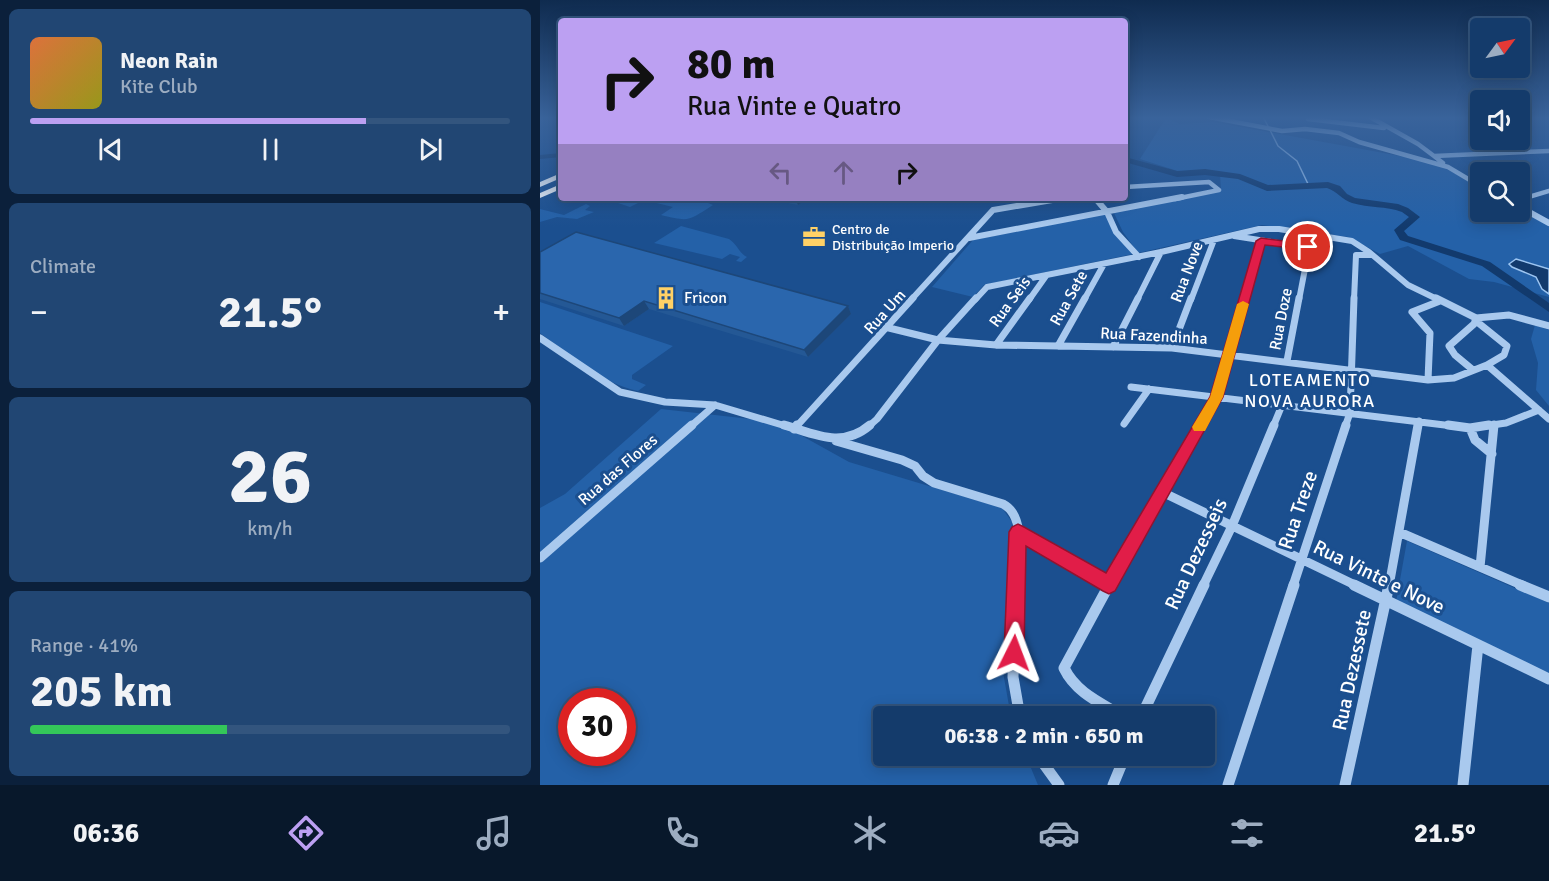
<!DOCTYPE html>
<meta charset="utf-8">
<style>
body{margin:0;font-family:Signika,sans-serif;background:#214673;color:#f1f3f6;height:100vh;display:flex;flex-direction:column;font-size:22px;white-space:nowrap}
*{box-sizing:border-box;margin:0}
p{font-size:20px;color:#9dadc1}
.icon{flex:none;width:33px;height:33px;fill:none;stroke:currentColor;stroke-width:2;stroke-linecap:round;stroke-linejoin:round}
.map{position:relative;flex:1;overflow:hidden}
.details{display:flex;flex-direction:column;gap:9px;padding:9px;background:#0b203b;width:540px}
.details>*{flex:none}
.top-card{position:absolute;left:18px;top:18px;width:570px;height:183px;border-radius:6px;box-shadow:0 3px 15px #0003,0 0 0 2px #33557e;background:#bca0f2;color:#111;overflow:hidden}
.needle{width:39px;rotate:57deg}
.buttons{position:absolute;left:930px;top:18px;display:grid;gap:12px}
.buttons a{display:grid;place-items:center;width:60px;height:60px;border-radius:6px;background:#143b6b;box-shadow:0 3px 15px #0003,0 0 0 2px #33557e;font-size:30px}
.speed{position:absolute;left:18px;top:688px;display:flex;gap:12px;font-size:30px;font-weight:700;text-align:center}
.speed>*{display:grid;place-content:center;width:78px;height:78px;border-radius:50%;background:#143b6b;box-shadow:0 3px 15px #0003,0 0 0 2px #33557e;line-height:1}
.speed .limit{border:9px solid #d22;background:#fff;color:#111}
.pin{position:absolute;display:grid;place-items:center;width:51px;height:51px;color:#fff;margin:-26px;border:3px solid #fff;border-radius:50%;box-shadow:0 2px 6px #0007}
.me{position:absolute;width:66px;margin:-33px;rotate:3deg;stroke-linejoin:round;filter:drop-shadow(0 0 4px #0008)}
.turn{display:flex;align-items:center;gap:21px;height:126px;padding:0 30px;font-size:27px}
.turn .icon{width:78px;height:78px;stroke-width:2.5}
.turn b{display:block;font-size:42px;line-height:51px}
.lanes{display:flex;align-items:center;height:57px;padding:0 30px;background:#0003;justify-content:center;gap:30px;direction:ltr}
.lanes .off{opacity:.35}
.big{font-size:45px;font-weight:700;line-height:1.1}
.details .tile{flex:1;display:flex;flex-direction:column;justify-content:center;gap:9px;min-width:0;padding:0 21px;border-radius:9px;background:#214673}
.details .dial{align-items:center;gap:0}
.dial b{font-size:78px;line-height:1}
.song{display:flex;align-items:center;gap:18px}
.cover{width:72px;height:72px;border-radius:9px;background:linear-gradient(135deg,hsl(20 70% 55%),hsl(60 70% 35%))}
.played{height:6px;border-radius:3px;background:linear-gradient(90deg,#bca0f2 70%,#33557e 70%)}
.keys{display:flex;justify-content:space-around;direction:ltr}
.heat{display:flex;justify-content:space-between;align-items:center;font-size:33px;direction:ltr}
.charge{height:9px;border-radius:4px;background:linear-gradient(90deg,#34c759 41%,#33557e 0)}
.trip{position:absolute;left:333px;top:706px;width:342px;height:60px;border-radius:6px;background:#143b6b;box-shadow:0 3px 15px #0003,0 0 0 2px #33557e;font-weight:700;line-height:60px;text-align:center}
.dock{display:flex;height:96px;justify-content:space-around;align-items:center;background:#08182b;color:#9dadc1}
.dock .icon{width:42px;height:42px}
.dock .on{color:#bca0f2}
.dock b{font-size:27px;color:#f1f3f6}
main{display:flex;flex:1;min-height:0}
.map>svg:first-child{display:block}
.green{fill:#2461a8;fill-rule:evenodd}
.water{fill:#123a6d;stroke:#9cc4f0;stroke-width:1.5}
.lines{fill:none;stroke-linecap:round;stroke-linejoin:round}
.stream{stroke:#9cc4f0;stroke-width:1.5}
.river{fill:#123a6d;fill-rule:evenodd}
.minor-far4{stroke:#a9c9ee;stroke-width:4.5}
.minor-far3{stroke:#a9c9ee;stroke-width:6}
.minor-far2{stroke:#a9c9ee;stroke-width:7}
.minor-far1{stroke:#a9c9ee;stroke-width:9}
.minor{stroke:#a9c9ee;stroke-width:11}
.highway{fill:#fff;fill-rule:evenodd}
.wall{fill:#245895}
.shaded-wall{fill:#1d4779}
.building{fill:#2a66ad;stroke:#1d4779;stroke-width:1.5}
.route{fill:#e11d48;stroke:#92132f;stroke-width:1.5}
.slow{fill:#f59e0b}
.labels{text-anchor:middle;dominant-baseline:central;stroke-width:6;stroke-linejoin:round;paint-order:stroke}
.far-poi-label{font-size:14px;fill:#fff;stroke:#1b4f8f;text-anchor:start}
.street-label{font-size:16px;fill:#fff;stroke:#1b4f8f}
.poi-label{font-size:16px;fill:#fff;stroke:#1b4f8f;text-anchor:start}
.neighbourhood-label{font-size:18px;letter-spacing:1.5px;fill:#fff;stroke:#1b4f8f}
.near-street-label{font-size:20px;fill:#fff;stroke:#1b4f8f}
</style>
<main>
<section class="details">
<div class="tile">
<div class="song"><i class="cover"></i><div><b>Neon Rain</b><p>Kite Club</p></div></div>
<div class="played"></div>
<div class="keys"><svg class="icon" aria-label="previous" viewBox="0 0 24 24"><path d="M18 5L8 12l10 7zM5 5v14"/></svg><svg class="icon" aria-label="pause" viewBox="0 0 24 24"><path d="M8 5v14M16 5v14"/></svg><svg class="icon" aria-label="next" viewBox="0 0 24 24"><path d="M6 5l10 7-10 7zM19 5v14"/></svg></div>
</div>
<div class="tile"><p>Climate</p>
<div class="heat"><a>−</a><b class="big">21.5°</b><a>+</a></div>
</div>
<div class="tile dial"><b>26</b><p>km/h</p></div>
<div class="tile"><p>Range · 41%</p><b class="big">205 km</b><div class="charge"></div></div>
</section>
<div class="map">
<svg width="1009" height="785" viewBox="0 0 1009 785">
<rect width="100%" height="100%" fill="#1b4f8f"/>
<path class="green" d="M626,118L640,124L673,122L871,158L903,167L940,187V212H980V209L1009,224V297L954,282L929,279L868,246L840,254L808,237L722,225L598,253L583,232L573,211L681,191L680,174L644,173L600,159Z
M63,198H137L159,203L163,201L173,205C148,221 150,222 121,215L133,207L104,200L90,207Z
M46,204L50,206L45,210L54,212L37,219L17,217L0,222V209L24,215Z
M565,214L593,254L444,285L433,297L392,287L433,240Z
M141,226L189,239C197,244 199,253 207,257L201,262L196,261L200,257L190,254L182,259L114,243Z
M0,302L133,346L92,375V379L106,385L98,391C60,383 31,355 0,333Z
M995,325L1009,330V406L996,390L998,363L991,339Z
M121,409L237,422L309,462L462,508L472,522L463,672L471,717H344V756H486L498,785H0V508L25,494ZM32,702H82V753H32Z
M867,541L1009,603V675L856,602Z"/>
<path class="water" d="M976,259L1009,269V294L1002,289L996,277L972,267L969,264Z"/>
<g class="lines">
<path class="stream" d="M723,117L729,128
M730,130L738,146L757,161L769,186"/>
<path class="river" d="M21,153V157L0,159V155Z
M585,157L637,171L665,169L700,174L728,185L788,182L800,186L807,194L815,198L858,204L868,208L880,217L864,231L868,236L950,262L1009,303V312L942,266L860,240L854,230L869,217L862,212C846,206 829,208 812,203C802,200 797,191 787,188L727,191L698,179L665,175L637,177L585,162Z"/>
<path class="minor-far4" d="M669,117L742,131L765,129L799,133L819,142L908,167L940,186
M830,117L878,144L894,156
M768,119L844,128
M903,163L894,156L1009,151
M585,187L669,182L679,190L635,199
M521,199L524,198
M982,199L1009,191"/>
<path class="minor-far3" d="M555,198L567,212L576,232L599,257
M980,199L987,197
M980,207L1009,223
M694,236L769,248L759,300
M429,238L642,197
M371,300L453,210L524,198
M435,300L447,287L621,252L719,229H739L812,241L829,252L868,285L899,300
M489,300L506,276
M544,300L564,264
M597,300L621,252
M651,300L674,240
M704,300L721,241
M814,300L816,255H831"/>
<path class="minor-far2" d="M896,298L936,318L969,315L1009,326
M936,321L967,346L964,355L947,365L1009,419
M349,328L398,340L456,345L632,348L888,380L914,378L947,365
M0,338L80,392L125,402L175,405L249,427
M456,345L490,298
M518,346L545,298
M573,347L598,298
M632,348L651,298
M747,361L759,298
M933,370L915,355L909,346L934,324L936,318
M888,380L890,333L872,312L900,301
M591,387L921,427
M584,424L609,389
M150,427L175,405
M256,427L373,298
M328,427L337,419L398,340L436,298
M660,427L677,397L705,298
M733,427L742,405
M805,427L810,413L814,298
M878,427L879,421
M938,427L966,423L999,410"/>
<path class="minor-far1" d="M244,425C275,434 302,449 330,425
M908,425L930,428L949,425
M930,428L935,440L952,454
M254,429L257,425
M296,441L362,460L375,466L383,476L394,483L463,504C488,517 477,562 476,586
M622,492L817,586
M478,532L569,585
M859,532L984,586
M0,558L152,425
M940,567L954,425
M568,586L661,425
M663,586L692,526L734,425
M753,586L806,425
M849,586L878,425"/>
<path class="minor" d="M476,585L473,677L480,717
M569,585L524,668C536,693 561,703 584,717
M814,585L1009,679
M980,585L1009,597
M601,717L664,585
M498,756L519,785
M573,785L585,756
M688,785L754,585
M805,785L849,585
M923,785L938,645"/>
<path class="highway" d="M21,173V178L0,187V182Z
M21,184V189L0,198V193Z"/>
</g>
<path class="wall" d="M223,198H268L258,205Z
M0,252L308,306L311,314L268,357L109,309L84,326L0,299Z"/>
<path class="shaded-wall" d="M255,198H268L258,205Z
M104,301L109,309L84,326L79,318Z
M308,306L311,314L268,357L264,350Z"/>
<path class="building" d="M36,232L308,306L264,350L104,301L79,318L0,293V252Z"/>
<linearGradient id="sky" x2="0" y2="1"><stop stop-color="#0f2b4f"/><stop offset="0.52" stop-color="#39639b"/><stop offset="1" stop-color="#39639b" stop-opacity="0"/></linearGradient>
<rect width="1009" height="227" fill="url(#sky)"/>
<path class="route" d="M721,238L768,244L773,247L768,250L725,245L683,397L575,591L569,594L563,591L486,546L484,653L481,660L474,663L467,660L464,653L469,532L472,527L478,524L484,527L566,573L670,397L716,241Z"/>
<path class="slow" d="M703,301L709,304L683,397L665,431H654L652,427L670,397L697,304Z"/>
<defs>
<g id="office-bare" transform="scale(1.8)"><path d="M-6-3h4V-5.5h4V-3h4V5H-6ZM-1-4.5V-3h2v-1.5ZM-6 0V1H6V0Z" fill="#ffd166" stroke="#1b4f8f" stroke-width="2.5" paint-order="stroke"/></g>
<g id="building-bare" transform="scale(1.8)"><path d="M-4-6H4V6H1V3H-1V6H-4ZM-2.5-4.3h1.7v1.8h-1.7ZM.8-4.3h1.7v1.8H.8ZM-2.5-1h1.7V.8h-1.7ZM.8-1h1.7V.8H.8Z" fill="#ffd166" stroke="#1b4f8f" stroke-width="2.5" paint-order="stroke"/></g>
</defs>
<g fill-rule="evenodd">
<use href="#office-bare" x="274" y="237"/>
<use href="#building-bare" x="126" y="298"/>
</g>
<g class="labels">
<g class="far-poi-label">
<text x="292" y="229">Centro de<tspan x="292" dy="16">Distribuição Imperio</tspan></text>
</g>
<g class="street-label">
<text transform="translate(647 272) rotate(-69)">Rua Nove</text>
<text transform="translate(529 298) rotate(-61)">Rua Sete</text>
<text transform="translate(470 302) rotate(-54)">Rua Seis</text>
<text transform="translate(345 312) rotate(-48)">Rua Um</text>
<text transform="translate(741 319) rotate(-79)">Rua Doze</text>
<text transform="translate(614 336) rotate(3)">Rua Fazendinha</text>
<text transform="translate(78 470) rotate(-41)">Rua das Flores</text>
</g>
<g class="poi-label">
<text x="144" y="298">Fricon</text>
</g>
<g class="neighbourhood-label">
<text x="770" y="380">LOTEAMENTO<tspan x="770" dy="21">NOVA AURORA</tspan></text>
</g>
<g class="near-street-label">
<text transform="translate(758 510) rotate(-71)">Rua Treze</text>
<text transform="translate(656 554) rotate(-65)">Rua Dezesseis</text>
<text transform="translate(839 577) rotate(26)">Rua Vinte e Nove</text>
<text transform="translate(812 670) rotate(-78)">Rua Dezessete</text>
</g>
</g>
</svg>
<div class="buttons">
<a><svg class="needle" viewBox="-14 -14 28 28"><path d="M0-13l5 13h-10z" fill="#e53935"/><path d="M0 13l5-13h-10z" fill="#9dadc1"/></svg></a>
<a><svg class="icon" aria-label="sound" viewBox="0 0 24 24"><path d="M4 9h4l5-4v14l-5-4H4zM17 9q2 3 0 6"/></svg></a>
<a><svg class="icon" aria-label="search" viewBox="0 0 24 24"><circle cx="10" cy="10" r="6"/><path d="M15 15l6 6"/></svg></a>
</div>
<div class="speed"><div class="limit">30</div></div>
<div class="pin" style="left:768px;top:247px;background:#d93025"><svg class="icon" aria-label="arrive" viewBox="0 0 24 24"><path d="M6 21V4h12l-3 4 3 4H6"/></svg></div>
<svg class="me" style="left:474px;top:653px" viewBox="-20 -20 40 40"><path d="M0-17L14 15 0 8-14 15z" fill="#e11d48" stroke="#fff" stroke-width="4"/></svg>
<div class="trip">06:38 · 2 min · 650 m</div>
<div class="top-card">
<div class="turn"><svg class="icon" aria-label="right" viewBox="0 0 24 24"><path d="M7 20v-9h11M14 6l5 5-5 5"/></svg><div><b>80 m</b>Rua Vinte e Quatro</div></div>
<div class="lanes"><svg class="icon off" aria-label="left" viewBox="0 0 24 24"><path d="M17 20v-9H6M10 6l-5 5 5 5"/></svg><svg class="icon off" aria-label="ahead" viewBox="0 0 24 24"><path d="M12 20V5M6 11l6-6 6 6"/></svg><svg class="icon" aria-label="right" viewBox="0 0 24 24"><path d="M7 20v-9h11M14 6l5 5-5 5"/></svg></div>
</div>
</div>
</main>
<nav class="dock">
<b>06:36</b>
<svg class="icon on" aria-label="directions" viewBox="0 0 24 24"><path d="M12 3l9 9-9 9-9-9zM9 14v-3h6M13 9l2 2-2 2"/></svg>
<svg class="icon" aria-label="music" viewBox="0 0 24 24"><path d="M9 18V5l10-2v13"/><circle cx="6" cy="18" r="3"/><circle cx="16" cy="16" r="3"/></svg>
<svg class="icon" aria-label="phone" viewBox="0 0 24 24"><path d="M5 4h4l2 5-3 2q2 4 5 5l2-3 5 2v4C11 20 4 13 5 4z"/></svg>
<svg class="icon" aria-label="climate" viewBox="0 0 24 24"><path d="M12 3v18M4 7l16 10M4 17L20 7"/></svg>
<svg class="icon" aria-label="car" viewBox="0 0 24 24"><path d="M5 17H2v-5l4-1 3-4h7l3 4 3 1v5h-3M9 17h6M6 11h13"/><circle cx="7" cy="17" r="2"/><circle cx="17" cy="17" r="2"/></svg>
<svg class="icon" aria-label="filters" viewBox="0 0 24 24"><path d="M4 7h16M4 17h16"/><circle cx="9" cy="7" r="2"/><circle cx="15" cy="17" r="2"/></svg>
<b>21.5°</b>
</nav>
